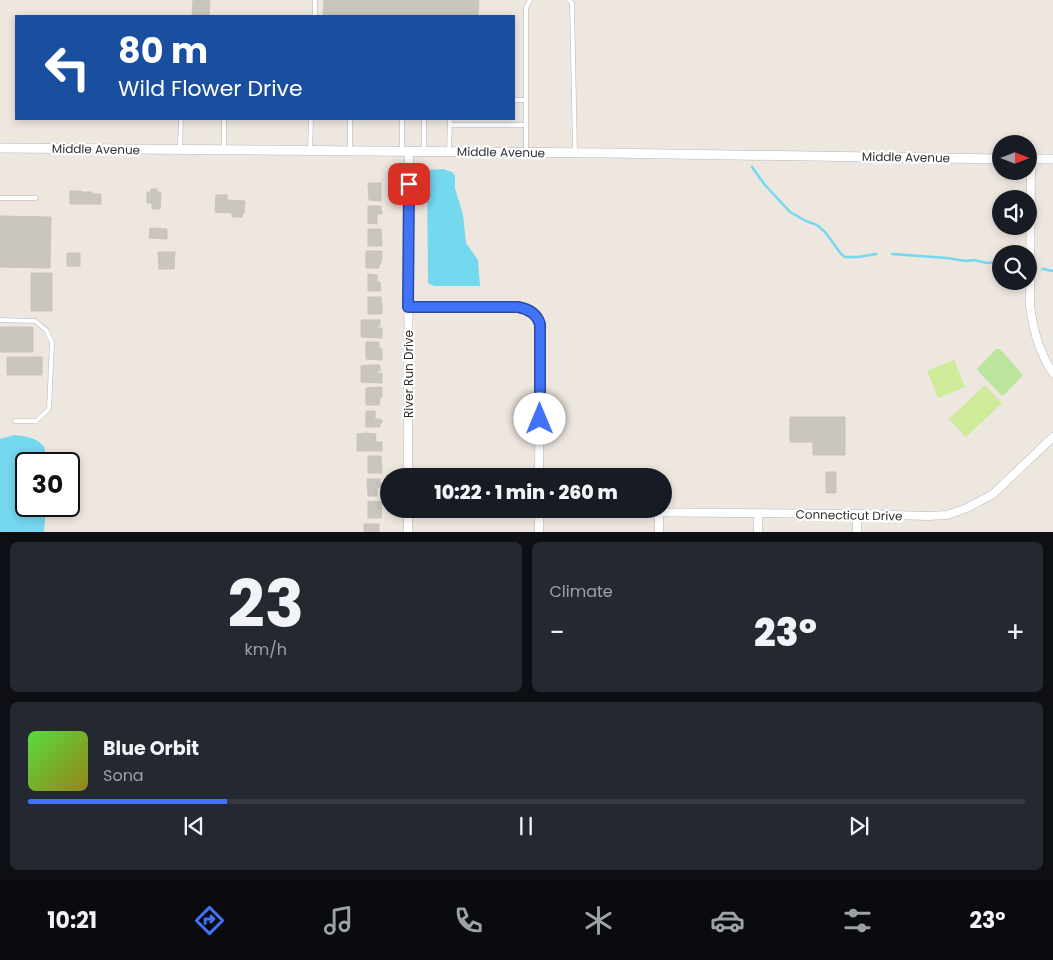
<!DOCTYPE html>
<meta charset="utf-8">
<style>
body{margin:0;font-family:Poppins,sans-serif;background:#242831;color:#f1f3f6;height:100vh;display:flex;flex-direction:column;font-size:19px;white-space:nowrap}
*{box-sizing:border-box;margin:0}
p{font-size:16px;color:#9ea1a6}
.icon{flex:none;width:28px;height:28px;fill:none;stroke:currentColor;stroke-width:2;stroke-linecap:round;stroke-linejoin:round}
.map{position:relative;height:532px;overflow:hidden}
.sheet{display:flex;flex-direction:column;gap:10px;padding:10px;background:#0d0f14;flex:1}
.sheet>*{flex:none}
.guide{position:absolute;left:15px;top:15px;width:500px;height:105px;border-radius:0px;box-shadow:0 2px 8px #0003;background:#1a4fa0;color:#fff;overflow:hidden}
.needle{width:32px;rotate:90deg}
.tools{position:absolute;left:992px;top:135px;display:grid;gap:10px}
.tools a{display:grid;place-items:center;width:45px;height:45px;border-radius:50%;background:#171b24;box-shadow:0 2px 8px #0003;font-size:25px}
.speed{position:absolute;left:15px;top:452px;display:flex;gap:10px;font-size:25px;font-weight:700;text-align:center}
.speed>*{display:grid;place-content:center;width:65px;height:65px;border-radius:50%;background:#171b24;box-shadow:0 2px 8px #0003;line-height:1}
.speed .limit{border:2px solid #111;border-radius:8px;background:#fff;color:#111}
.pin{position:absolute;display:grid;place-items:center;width:42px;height:42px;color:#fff;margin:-21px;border-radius:10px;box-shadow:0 2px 8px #0006}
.me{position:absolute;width:55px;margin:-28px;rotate:0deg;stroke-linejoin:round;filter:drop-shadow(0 0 4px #0008)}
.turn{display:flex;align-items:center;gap:18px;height:105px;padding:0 20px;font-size:22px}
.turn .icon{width:65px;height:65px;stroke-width:2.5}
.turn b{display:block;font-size:35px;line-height:42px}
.big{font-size:38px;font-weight:800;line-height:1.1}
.sheet .widget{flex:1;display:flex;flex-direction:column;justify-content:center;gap:8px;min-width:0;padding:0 18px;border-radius:8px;background:#242831}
.sheet .dial{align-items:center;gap:0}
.dial b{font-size:65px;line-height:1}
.song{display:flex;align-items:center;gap:15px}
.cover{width:60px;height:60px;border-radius:8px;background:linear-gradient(135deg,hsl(110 70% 55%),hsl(50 70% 35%))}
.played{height:5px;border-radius:2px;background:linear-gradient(90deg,#4172fa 20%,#363941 20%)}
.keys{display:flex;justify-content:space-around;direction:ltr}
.heat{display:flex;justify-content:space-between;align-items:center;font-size:28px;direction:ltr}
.sheet .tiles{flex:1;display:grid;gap:10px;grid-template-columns:1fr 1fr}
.widget:last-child{grid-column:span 2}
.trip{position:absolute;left:380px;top:468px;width:292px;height:50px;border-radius:25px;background:#171b24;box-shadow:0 2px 8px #0003;font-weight:800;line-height:50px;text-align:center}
.tab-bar{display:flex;height:80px;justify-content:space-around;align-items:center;background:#090b0e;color:#9ea1a6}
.tab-bar .icon{width:35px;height:35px}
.tab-bar .current{color:#4172fa}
.tab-bar b{font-size:22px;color:#f1f3f6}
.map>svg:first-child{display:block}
.green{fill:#bbe49d}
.pitch{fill:#cfeb99}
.water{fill:#74d8ef}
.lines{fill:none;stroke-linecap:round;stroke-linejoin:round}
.stream{stroke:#74d8ef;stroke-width:2.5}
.building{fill:#cac5be;stroke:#cac3b9}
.service-casing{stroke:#b3b7c0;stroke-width:5}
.minor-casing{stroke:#b3b7c0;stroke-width:9}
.tertiary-casing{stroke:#b3b7c0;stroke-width:10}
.service{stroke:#fff;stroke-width:4}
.minor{stroke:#fff;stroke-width:8}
.tertiary{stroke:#fff;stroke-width:9}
.route-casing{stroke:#2a4aa2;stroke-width:12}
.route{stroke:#4172fa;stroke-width:9}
.labels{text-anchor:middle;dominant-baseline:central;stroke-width:4.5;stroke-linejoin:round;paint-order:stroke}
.street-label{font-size:12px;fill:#2d2d2d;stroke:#fff}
</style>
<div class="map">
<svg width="1053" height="533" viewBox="0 0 1053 533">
<rect width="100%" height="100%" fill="#eee7e0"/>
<path class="green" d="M996,349H1000L1023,375L1006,393L1002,396L980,373L977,369Z"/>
<path class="pitch" d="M954,360L965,387L938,398L927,371Z
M985,385L1002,403L966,437L949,419Z"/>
<path class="water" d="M443,169L452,172L455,176V188L463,215L466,243L478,260L480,286H434L428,283L427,170Z
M14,435C24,436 39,438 44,447C46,452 47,459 48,464H26V506H46L44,532H0V439Z"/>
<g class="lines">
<path class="stream" d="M752,167L765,185L790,212L806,221L817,225L826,233L841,254L845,257H858L876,254
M892,254L947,258L966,261L974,260L987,263L1001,262
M1043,269L1053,271"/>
</g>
<path class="building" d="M193,0H210L209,16H192Z
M324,0H479L478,16H323Z
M368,183H381V201L369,200Z
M151,189H157V192H161L160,209H152V203H147V192H151Z
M70,191H81V192H92V194H101V204H70Z
M216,195H227V200L245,201L244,213H243L242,217H232V213L215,212Z
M368,206H381V211H382V214H377V224L368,223Z
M0,216L51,217L50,268L0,267Z
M150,228L167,229V239L149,238Z
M368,229H381L382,246H368Z
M366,251H382V260L381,261V264H379V268H366Z
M158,252H175L174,269H159Z
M67,253H80V266H67Z
M31,273H52V311H31Z
M368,274L377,275V282H380L381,291H368Z
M368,297H381V303H382V314H368Z
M361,320H380V326H377V328H382V338L361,337Z
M0,327H33V352H0Z
M366,342H379V348H381L382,350V360L366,359Z
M7,357H42V375H7Z
M369,365H380V371H377V374L382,373V383L361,382V366Z
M382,387V397H379L380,398L379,405H366V388Z
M366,411H375V419H380V420H382V423H380V427H366Z
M790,417H845V455H813V442H790Z
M366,433L376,434L375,442H382V451H357V434Z
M368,456H381L382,473H368Z
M826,472H836V493H826Z
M367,479H380V484H382V487H377V496H368Z
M368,501L382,502L381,518H368Z
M364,524H379V532L380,533H364Z"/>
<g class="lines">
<g class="service-casing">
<path id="service" d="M569,0L572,3L575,153
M315,16V0
M514,100H526
M402,119V151
M450,125H526
M180,149L181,119
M224,149V119
M310,150L311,119
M350,151V119
M449,151L450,119
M424,152V119
M526,153V8L530,0
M0,198H36
M0,320L35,321L46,330L52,342L49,409L36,421H15"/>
</g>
<g class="minor-casing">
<path id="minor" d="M1031,159L1030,306C1033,329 1039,353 1053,373
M408,307H518C529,309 537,314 540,324L539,476
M408,476L409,151
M618,512L857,514L928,516L947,515L967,508L993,494L1053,437
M857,514V533
M408,533V509
M539,533V509
M659,533V512
M758,533V513"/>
</g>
<g class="tertiary-casing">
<path id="tertiary" d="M0,148L606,153L1001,159
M1029,159H1053"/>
</g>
<use href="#service" class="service"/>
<use href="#minor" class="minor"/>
<use href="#tertiary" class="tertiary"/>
</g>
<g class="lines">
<g class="route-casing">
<path id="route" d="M409,184L408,307H518C529,309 537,314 540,324V419"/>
</g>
<use href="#route" class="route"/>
</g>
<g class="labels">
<g class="street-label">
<text transform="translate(96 149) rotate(1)">Middle Avenue</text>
<text transform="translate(501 152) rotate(1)">Middle Avenue</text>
<text transform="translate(906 157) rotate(1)">Middle Avenue</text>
<text transform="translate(408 374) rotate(-90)">River Run Drive</text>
<text transform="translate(849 515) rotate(1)">Connecticut Drive</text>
</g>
</g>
</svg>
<div class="tools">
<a><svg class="needle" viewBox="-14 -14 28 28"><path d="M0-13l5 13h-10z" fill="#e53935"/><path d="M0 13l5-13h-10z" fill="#9ea1a6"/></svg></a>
<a><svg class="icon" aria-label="sound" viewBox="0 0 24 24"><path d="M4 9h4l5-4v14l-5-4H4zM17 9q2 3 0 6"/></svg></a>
<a><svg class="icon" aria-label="search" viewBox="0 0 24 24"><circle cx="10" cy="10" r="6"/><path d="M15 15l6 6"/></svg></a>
</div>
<div class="speed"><div class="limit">30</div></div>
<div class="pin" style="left:409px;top:184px;background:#d93025"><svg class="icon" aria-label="arrive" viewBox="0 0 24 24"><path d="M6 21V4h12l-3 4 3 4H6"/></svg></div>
<svg class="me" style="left:540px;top:419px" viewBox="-20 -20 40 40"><circle r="19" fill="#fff"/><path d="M0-13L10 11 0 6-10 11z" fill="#4172fa"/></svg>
<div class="trip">10:22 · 1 min · 260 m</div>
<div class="guide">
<div class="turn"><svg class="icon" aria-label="left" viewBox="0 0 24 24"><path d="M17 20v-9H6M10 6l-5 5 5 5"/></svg><div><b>80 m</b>Wild Flower Drive</div></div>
</div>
</div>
<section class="sheet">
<div class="tiles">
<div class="widget dial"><b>23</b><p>km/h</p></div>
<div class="widget"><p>Climate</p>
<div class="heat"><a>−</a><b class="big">23°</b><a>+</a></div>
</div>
<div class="widget">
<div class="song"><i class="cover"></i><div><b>Blue Orbit</b><p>Sona</p></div></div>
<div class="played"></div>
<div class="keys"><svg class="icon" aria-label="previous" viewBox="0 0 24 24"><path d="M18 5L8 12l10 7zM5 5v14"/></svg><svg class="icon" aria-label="pause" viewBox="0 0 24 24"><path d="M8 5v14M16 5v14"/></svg><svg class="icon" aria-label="next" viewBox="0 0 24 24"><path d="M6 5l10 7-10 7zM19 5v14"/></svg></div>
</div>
</div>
</section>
<nav class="tab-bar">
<b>10:21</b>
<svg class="icon current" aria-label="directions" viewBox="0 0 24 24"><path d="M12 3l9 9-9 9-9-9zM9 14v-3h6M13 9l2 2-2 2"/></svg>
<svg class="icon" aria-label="music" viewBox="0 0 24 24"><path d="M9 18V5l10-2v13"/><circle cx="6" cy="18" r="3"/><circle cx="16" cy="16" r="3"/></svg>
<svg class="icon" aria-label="phone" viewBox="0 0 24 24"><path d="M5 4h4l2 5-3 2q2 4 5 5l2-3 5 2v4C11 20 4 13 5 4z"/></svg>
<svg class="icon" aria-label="climate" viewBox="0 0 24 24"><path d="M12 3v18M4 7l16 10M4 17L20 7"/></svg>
<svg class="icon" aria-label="car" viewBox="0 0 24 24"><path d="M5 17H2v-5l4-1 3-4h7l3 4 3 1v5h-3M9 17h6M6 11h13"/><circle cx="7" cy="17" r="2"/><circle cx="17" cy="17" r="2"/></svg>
<svg class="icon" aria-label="filters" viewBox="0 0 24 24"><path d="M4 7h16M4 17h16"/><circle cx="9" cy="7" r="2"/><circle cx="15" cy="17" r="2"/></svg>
<b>23°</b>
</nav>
